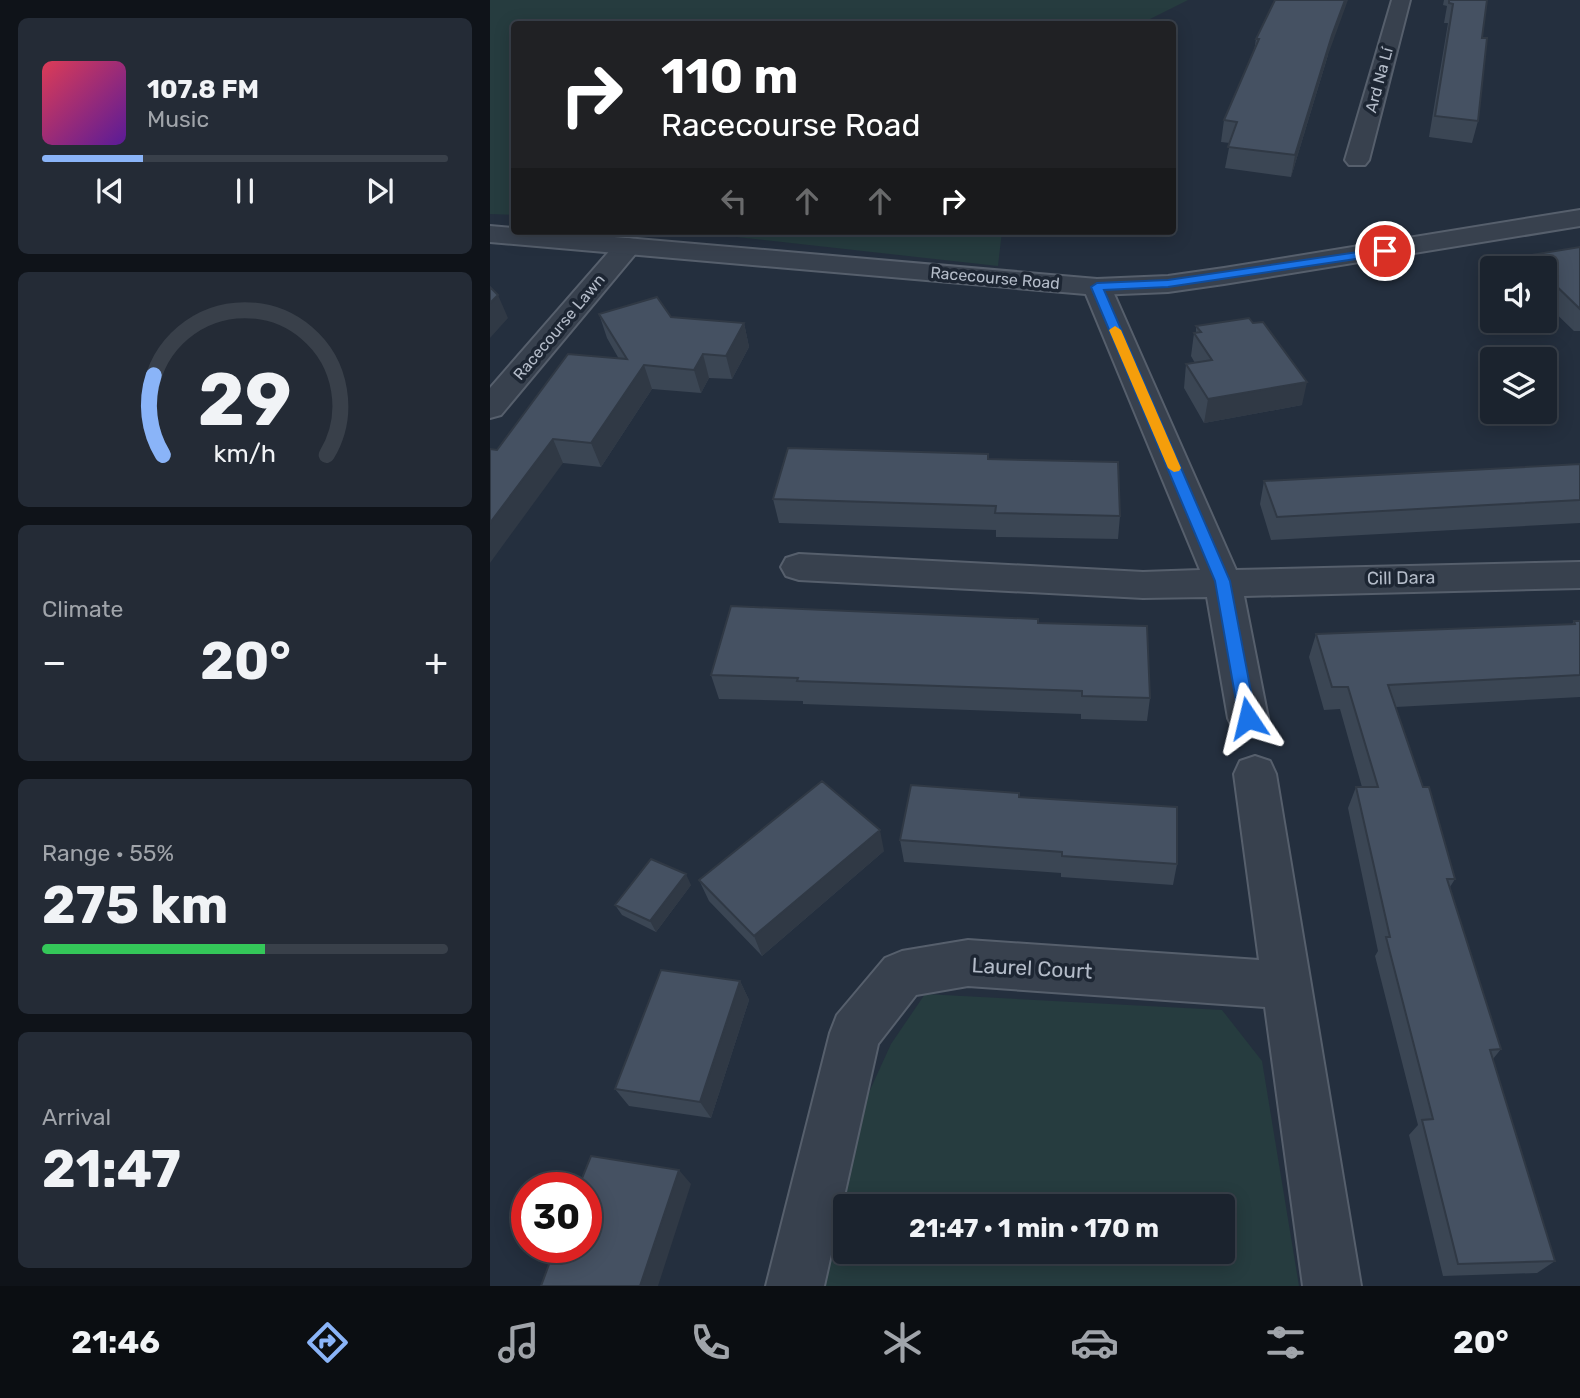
<!DOCTYPE html>
<meta charset="utf-8">
<style>
body{margin:0;font-family:Rubik,sans-serif;background:#242b36;color:#f1f3f6;height:100vh;display:flex;flex-direction:column;font-size:26px;white-space:nowrap}
*{box-sizing:border-box;margin:0}
p{font-size:23px;color:#a0a4aa}
.icon{flex:none;width:38px;height:38px;fill:none;stroke:currentColor;stroke-width:2;stroke-linecap:round;stroke-linejoin:round}
.map{position:relative;flex:1;overflow:hidden}
.sheet{display:flex;flex-direction:column;gap:18px;padding:18px;background:#0f1319;width:490px}
.sheet>*{flex:none}
.top-card{position:absolute;left:21px;top:21px;width:665px;height:214px;border-radius:7px;box-shadow:0 4px 18px #0003,0 0 0 2px #39404a;background:#202124;color:#fff;overflow:hidden}
.tools{position:absolute;left:990px;top:256px;display:grid;gap:14px}
.tools a{display:grid;place-items:center;width:77px;height:77px;border-radius:7px;background:#1b232e;box-shadow:0 4px 18px #0003,0 0 0 2px #39404a;font-size:35px}
.speed{position:absolute;left:21px;top:1172px;display:flex;gap:14px;font-size:35px;font-weight:700;text-align:center}
.speed>*{display:grid;place-content:center;width:91px;height:91px;border-radius:50%;background:#1b232e;box-shadow:0 4px 18px #0003,0 0 0 2px #39404a;line-height:1}
.speed .limit{border:10px solid #d22;background:#fff;color:#111}
.pin{position:absolute;display:grid;place-items:center;width:60px;height:60px;color:#fff;margin:-30px;border:4px solid #fff;border-radius:50%;box-shadow:0 2px 7px #0007}
.me{position:absolute;width:77px;margin:-38px;rotate:350deg;stroke-linejoin:round;filter:drop-shadow(0 0 5px #0008)}
.turn{display:flex;align-items:center;gap:24px;height:147px;padding:0 35px;font-size:32px}
.turn .icon{width:91px;height:91px;stroke-width:2.5}
.turn b{display:block;font-size:49px;line-height:60px}
.lanes{display:flex;align-items:center;height:66px;padding:0 35px;background:#0003;justify-content:center;gap:35px;direction:ltr}
.lanes .off{opacity:.35}
.big{font-size:52px;font-weight:700;line-height:1.1}
.sheet .widget{flex:1;display:flex;flex-direction:column;justify-content:center;gap:10px;min-width:0;padding:0 24px;border-radius:10px;background:#242b36}
.sheet .dial{align-items:center;gap:0}
.dial svg{height:182px;overflow:visible;fill:none;stroke:#39404a;stroke-width:7;stroke-linecap:round;text-anchor:middle}
.dial text{fill:#f1f3f6;stroke:none}
.song{display:flex;align-items:center;gap:21px}
.cover{width:84px;height:84px;border-radius:10px;background:linear-gradient(135deg,hsl(350 70% 55%),hsl(270 70% 35%))}
.played{height:7px;border-radius:4px;background:linear-gradient(90deg,#8ab4f8 25%,#39404a 25%)}
.keys{display:flex;justify-content:space-around;direction:ltr}
.heat{display:flex;justify-content:space-between;align-items:center;font-size:38px;direction:ltr}
.charge{height:10px;border-radius:5px;background:linear-gradient(90deg,#34c759 55%,#39404a 0)}
.trip{position:absolute;left:343px;top:1194px;width:402px;height:70px;border-radius:7px;background:#1b232e;box-shadow:0 4px 18px #0003,0 0 0 2px #39404a;font-weight:700;line-height:70px;text-align:center}
.tab-bar{display:flex;height:112px;justify-content:space-around;align-items:center;background:#0b0e12;color:#a0a4aa}
.tab-bar .icon{width:49px;height:49px}
.tab-bar .active{color:#8ab4f8}
.tab-bar b{font-size:32px;color:#f1f3f6}
main{display:flex;flex:1;min-height:0}
.map>svg:first-child{display:block}
.green{fill:#263c3f;fill-rule:evenodd}
.lines{fill:none;stroke-linecap:round;stroke-linejoin:round}
.minor-casing{stroke:#565f6c;stroke-width:4}
.tertiary-casing{stroke:#565f6c;stroke-width:4}
.minor{fill:#38414e;fill-rule:evenodd}
.tertiary{fill:#38414e;fill-rule:evenodd}
.wall{fill:#3b4654}
.shaded-wall{fill:#303945}
.building{fill:#455162;stroke:#303945;stroke-width:2}
.route{fill:#1a73e8;stroke:#114b97;stroke-width:2}
.slow{fill:#f59e0b}
.labels{text-anchor:middle;dominant-baseline:central;stroke-width:7;stroke-linejoin:round;paint-order:stroke}
.far-street-label{font-size:16px;fill:#b4bcc9;stroke:#1d2633}
.street-label{font-size:18px;fill:#b4bcc9;stroke:#1d2633}
.near-street-label{font-size:21px;fill:#b4bcc9;stroke:#1d2633}
</style>
<main>
<section class="sheet">
<div class="widget">
<div class="song"><i class="cover"></i><div><b>107.8 FM</b><p>Music</p></div></div>
<div class="played"></div>
<div class="keys"><svg class="icon" aria-label="previous" viewBox="0 0 24 24"><path d="M18 5L8 12l10 7zM5 5v14"/></svg><svg class="icon" aria-label="pause" viewBox="0 0 24 24"><path d="M8 5v14M16 5v14"/></svg><svg class="icon" aria-label="next" viewBox="0 0 24 24"><path d="M6 5l10 7-10 7zM19 5v14"/></svg></div>
</div>
<div class="widget dial"><svg viewBox="0 0 100 80">
<path d="M14 69A42 42 0 1 1 86 69"/>
<path d="M14 69A42 42 0 0 1 10 34" stroke="#8ab4f8"/>
<text x="50" y="56" font-size="32" font-weight="700">29</text>
<text x="50" y="72" font-size="11">km/h</text>
</svg></div>
<div class="widget"><p>Climate</p>
<div class="heat"><a>−</a><b class="big">20°</b><a>+</a></div>
</div>
<div class="widget"><p>Range · 55%</p><b class="big">275 km</b><div class="charge"></div></div>
<div class="widget"><p>Arrival</p><b class="big">21:47</b></div>
</section>
<div class="map">
<svg width="1090" height="1286" viewBox="0 0 1090 1286">
<rect width="100%" height="100%" fill="#242f3e"/>
<path class="green" d="M0,0H698L650,24H24V215L0,214Z
M192,231H512L508,266Z
M435,994L732,1010L772,1061L809,1286H330L365,1123L401,1044ZM355,1206H733V1251H355Z"/>
<g class="lines">
<g class="minor-casing">
<path id="minor" d="M902,0H920L879,160L875,165H859L855,160Z
M138,238L147,240L151,246L147,252L11,415L0,418V388L129,240Z
M607,279L617,281L621,287L746,570L1090,562V588L754,596L778,718L772,730L758,734L744,730L738,718L717,597L653,598L309,580L296,576L291,567L296,558L309,554L653,572L710,570L593,287L597,281Z
M765,756L780,761L786,774L871,1286H813L775,1007L478,986L426,995L388,1044L334,1286H276L340,1033L347,1015L395,958L412,951L478,940L769,960L744,774L750,761Z"/>
</g>
<g class="tertiary-casing">
<path id="tertiary" d="M1090,210V226L734,284L678,292L607,295L0,242V226L24,228V231H55L607,279L678,276L734,268Z"/>
</g>
<use href="#minor" class="minor"/>
<use href="#tertiary" class="tertiary"/>
</g>
<path class="wall" d="M954,0H997L992,38L988,121L982,143L939,137L958,23H954L957,6L953,5Z
M766,39L838,55L801,177L735,168L740,143L731,142L734,120L764,51Z
M1090,247V331H1084L1055,303V268H1031L1035,256Z
M109,314L181,317L254,323L259,347L242,379L219,378L211,393L162,389L111,467L73,463L7,450L129,359L117,338Z
M763,323L812,405L714,423L694,388L696,364L705,363L701,356L704,333L706,332V326Z
M498,454V459L630,516L628,539L506,537V530L289,523L283,499Z
M1090,464V523L781,540L770,504L774,481Z
M1084,621H1090V697L906,707L965,879L960,887L1011,1049L1003,1059L1065,1261L1047,1273L953,1276L919,1135L928,1125L885,956L888,951L858,808L866,787H872L850,709L834,710L819,657L826,634L1082,624Z
M548,623L660,698L657,721L591,719V714L313,704V701L229,699L221,675Z
M530,797L687,864L683,885L571,877V873L414,862L410,840Z
M394,851L272,956L219,901L209,880Z
M201,885L166,932L132,915L125,905Z
M250,981L259,1000L221,1118L139,1106L125,1089Z"/>
<path class="shaded-wall" d="M855,0H858L838,55L801,177L805,155L842,35Z
M8,295L18,318L0,338V303Z
M254,323L259,347L242,379L236,356Z
M213,354L219,378L211,393L204,370Z
M154,365L162,389L111,467L101,443Z
M817,382L812,405L714,423L718,399Z
M63,439L73,463L0,563V523Z
M390,830L394,851L272,956L264,936Z
M196,874L201,885L166,932L160,921Z
M250,981L259,1000L221,1118L210,1102Z
M189,1170L201,1184L168,1286H150Z"/>
<path class="building" d="M785,0H855L842,35L805,155L738,147L747,122L734,120L769,39H766Z
M959,0H997L992,38H997L988,121L945,116L963,4L959,3Z
M1090,247V309L1055,275V268H1047L1035,256Z
M0,287L8,295L0,303Z
M167,297L181,317L254,323L236,356L213,354L204,370L154,365L101,443L63,439L0,523V449L7,450L78,354L137,359L109,314Z
M759,318L763,323L773,322L817,382L718,399L696,364L722,360L704,333L711,332L706,326Z
M298,448L498,454V459L628,462L630,516L505,513L506,506L283,499Z
M1090,464V500L998,505L787,517L774,481Z
M241,606L548,619V623L657,626L660,698L592,696V691L307,681L308,678L221,675Z
M1084,621H1090V675L898,685L933,787H939L965,879H957L1011,1049L1000,1050L1065,1261L968,1264L932,1120L943,1119L896,937H900L866,787H888L858,687H842L826,634L1085,624Z
M332,781L390,830L264,936L209,880Z
M421,785L529,793V797L687,807V864L572,856V852L410,840Z
M161,859L196,874L160,921L125,905Z
M171,970L250,981L210,1102L125,1089Z
M101,1156L189,1170L150,1286H51L65,1248H96V1188H88Z"/>
<path class="route" d="M895,248L900,251L899,254L678,287L614,290L740,581L766,718L764,723H752L749,718L725,581L601,287L607,283L678,280Z"/>
<path class="slow" d="M625,326L631,330L691,468L689,471L684,472L678,468L619,330Z"/>
<g class="labels">
<g class="far-street-label">
<text transform="translate(889 80) rotate(-75)">Ard Na Lí</text>
<text transform="translate(505 278) rotate(5)">Racecourse Road</text>
<text transform="translate(69 327) rotate(-50)">Racecourse Lawn</text>
</g>
<g class="street-label">
<text transform="translate(911 578) rotate(-1)">Cill Dara</text>
</g>
<g class="near-street-label">
<text transform="translate(542 968) rotate(3)">Laurel Court</text>
</g>
</g>
</svg>
<div class="tools">
<a><svg class="icon" aria-label="sound" viewBox="0 0 24 24"><path d="M4 9h4l5-4v14l-5-4H4zM17 9q2 3 0 6"/></svg></a>
<a><svg class="icon" aria-label="layers" viewBox="0 0 24 24"><path d="M12 4l9 5-9 5-9-5zM3 14l9 5 9-5"/></svg></a>
</div>
<div class="speed"><div class="limit">30</div></div>
<div class="pin" style="left:895px;top:251px;background:#d93025"><svg class="icon" aria-label="arrive" viewBox="0 0 24 24"><path d="M6 21V4h12l-3 4 3 4H6"/></svg></div>
<svg class="me" style="left:758px;top:718px" viewBox="-20 -20 40 40"><path d="M0-17L14 15 0 8-14 15z" fill="#1a73e8" stroke="#fff" stroke-width="4"/></svg>
<div class="trip">21:47 · 1 min · 170 m</div>
<div class="top-card">
<div class="turn"><svg class="icon" aria-label="right" viewBox="0 0 24 24"><path d="M7 20v-9h11M14 6l5 5-5 5"/></svg><div><b>110 m</b>Racecourse Road</div></div>
<div class="lanes"><svg class="icon off" aria-label="left" viewBox="0 0 24 24"><path d="M17 20v-9H6M10 6l-5 5 5 5"/></svg><svg class="icon off" aria-label="ahead" viewBox="0 0 24 24"><path d="M12 20V5M6 11l6-6 6 6"/></svg><svg class="icon off" aria-label="ahead" viewBox="0 0 24 24"><path d="M12 20V5M6 11l6-6 6 6"/></svg><svg class="icon" aria-label="right" viewBox="0 0 24 24"><path d="M7 20v-9h11M14 6l5 5-5 5"/></svg></div>
</div>
</div>
</main>
<nav class="tab-bar">
<b>21:46</b>
<svg class="icon active" aria-label="directions" viewBox="0 0 24 24"><path d="M12 3l9 9-9 9-9-9zM9 14v-3h6M13 9l2 2-2 2"/></svg>
<svg class="icon" aria-label="music" viewBox="0 0 24 24"><path d="M9 18V5l10-2v13"/><circle cx="6" cy="18" r="3"/><circle cx="16" cy="16" r="3"/></svg>
<svg class="icon" aria-label="phone" viewBox="0 0 24 24"><path d="M5 4h4l2 5-3 2q2 4 5 5l2-3 5 2v4C11 20 4 13 5 4z"/></svg>
<svg class="icon" aria-label="climate" viewBox="0 0 24 24"><path d="M12 3v18M4 7l16 10M4 17L20 7"/></svg>
<svg class="icon" aria-label="car" viewBox="0 0 24 24"><path d="M5 17H2v-5l4-1 3-4h7l3 4 3 1v5h-3M9 17h6M6 11h13"/><circle cx="7" cy="17" r="2"/><circle cx="17" cy="17" r="2"/></svg>
<svg class="icon" aria-label="filters" viewBox="0 0 24 24"><path d="M4 7h16M4 17h16"/><circle cx="9" cy="7" r="2"/><circle cx="15" cy="17" r="2"/></svg>
<b>20°</b>
</nav>
